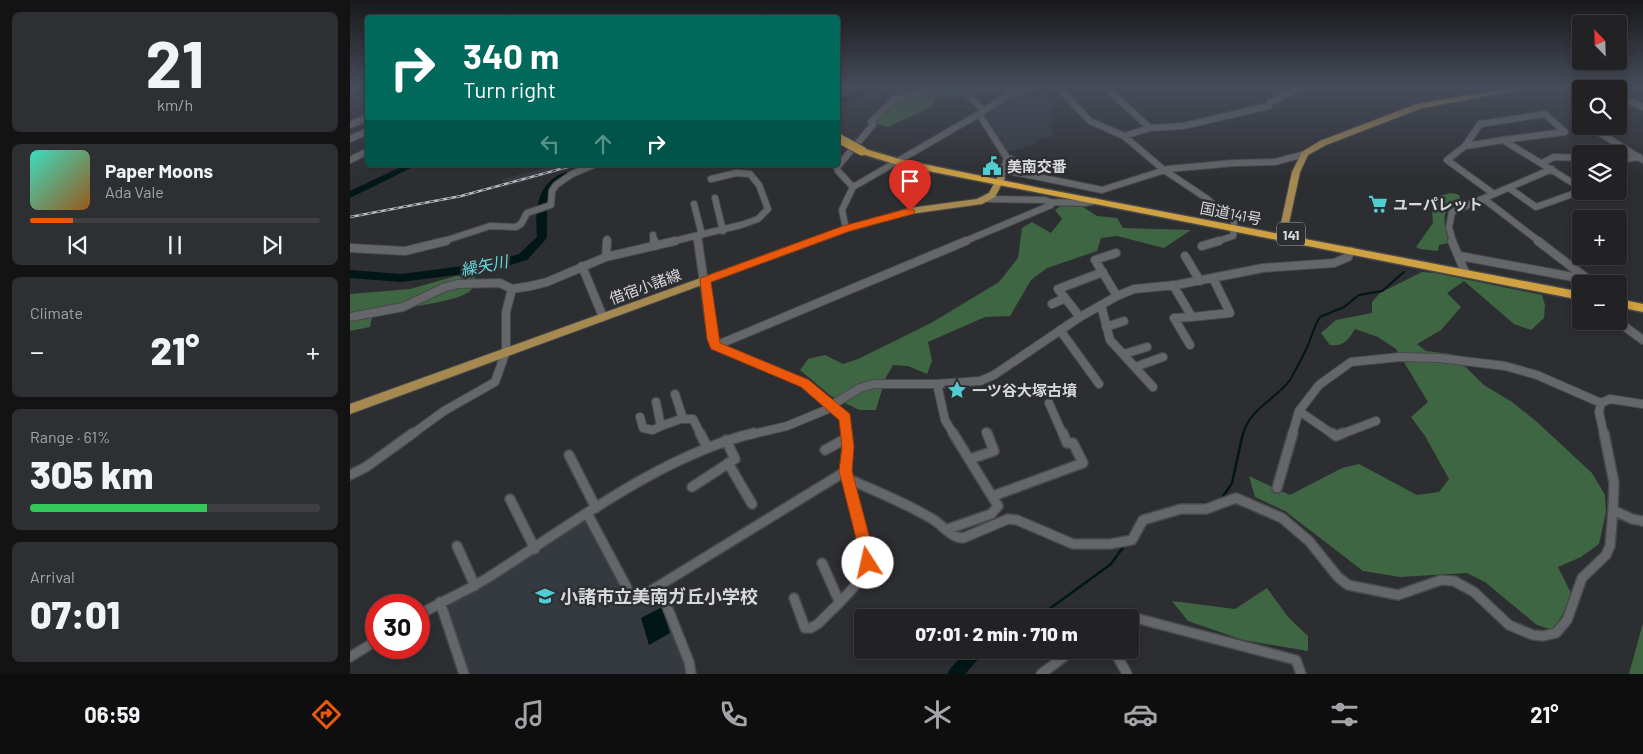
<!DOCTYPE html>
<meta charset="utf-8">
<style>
body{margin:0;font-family:Barlow,"Noto Sans JP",sans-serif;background:#2e2f32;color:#f1f3f6;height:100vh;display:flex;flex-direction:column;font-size:19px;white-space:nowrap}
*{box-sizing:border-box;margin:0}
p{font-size:16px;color:#a2a4a7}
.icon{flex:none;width:28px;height:28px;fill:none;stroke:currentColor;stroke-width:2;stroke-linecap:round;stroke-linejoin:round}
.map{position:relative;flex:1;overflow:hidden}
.sheet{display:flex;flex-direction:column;gap:12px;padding:12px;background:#131314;width:350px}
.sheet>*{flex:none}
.guide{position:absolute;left:15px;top:15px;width:475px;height:152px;border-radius:5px;box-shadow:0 2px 8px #0003,0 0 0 1px #3f3f42;background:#00695c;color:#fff;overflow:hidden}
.needle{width:32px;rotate:337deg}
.controls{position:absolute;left:1222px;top:15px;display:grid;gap:10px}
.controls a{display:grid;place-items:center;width:55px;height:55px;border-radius:5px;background:#222225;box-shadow:0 2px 8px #0003,0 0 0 1px #3f3f42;font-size:25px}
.speed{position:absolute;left:15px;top:594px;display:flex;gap:10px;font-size:25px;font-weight:700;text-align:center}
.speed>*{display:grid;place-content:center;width:65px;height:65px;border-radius:50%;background:#222225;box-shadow:0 2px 8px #0003,0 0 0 1px #3f3f42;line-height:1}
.speed .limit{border:8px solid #d22;background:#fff;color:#111}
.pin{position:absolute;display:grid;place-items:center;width:42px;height:42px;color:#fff;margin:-51px -21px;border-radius:50% 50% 50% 0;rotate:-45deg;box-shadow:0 0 5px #0007}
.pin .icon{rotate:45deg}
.me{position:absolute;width:55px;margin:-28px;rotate:350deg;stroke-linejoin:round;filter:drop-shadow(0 0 4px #0008)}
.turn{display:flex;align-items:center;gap:18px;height:105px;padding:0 15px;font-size:22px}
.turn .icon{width:65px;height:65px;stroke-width:2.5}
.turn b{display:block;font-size:35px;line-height:42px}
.lanes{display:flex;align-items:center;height:48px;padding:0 15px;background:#0003;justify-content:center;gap:25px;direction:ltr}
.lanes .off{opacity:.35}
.big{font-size:38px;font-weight:800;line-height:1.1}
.sheet .card{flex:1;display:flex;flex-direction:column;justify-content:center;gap:8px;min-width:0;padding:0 18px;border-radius:8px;background:#2e2f32}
.sheet .dial{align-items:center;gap:0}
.dial b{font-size:65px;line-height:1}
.song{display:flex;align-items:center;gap:15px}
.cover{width:60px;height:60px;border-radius:8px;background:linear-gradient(135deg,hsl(170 70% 55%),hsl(30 70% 35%))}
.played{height:5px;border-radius:2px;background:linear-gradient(90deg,#ea580c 15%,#3f3f42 15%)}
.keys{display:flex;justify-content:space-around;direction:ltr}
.heat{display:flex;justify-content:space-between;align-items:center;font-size:28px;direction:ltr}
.charge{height:8px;border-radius:4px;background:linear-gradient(90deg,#34c759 61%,#3f3f42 0)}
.trip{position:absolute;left:504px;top:609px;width:285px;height:50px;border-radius:5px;background:#222225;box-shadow:0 2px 8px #0003,0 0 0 1px #3f3f42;font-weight:800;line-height:50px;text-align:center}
.menu{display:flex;height:80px;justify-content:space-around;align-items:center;background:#0e0e0f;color:#a2a4a7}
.menu .icon{width:35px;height:35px}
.menu .selected{color:#ea580c}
.menu b{font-size:22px;color:#f1f3f6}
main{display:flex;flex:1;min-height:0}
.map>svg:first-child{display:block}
.built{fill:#353a41}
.forest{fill:#3f6642}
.water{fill:#011617}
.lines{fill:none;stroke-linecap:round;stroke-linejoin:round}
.stream-far1{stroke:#011617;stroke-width:2}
.stream{stroke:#011617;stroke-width:2.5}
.river{fill:#011617;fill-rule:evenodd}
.minor-far2-casing{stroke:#48494b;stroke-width:8}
.minor-far1-casing{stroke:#48494b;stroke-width:10}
.minor-casing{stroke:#48494b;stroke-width:12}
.major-casing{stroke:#48494b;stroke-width:2}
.highway-casing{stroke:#48494b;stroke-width:3}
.minor-far2{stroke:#656669;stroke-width:6}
.minor-far1{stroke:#656669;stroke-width:8}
.minor{stroke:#656669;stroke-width:9}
.major{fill:#a58950;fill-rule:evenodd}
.highway{fill:#d0a140;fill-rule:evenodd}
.rail-casing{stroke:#b7b8bb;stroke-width:2.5}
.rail{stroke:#2d2e31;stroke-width:1;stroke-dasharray:4.5;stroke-linecap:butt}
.highway-bridge-casing{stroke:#48494b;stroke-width:11;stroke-linecap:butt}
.highway-bridge{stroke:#d0a140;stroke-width:9}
.route{fill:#ea580c;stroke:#983908}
.labels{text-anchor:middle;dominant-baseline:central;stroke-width:5;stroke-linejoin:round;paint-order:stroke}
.shield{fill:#2d2e31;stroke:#a5a6a8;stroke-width:1}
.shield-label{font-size:14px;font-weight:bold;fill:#d8d9db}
.poi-label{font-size:15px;font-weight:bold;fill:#d8d9db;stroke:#2d2e31;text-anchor:start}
.street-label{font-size:15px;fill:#d8d9db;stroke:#2d2e31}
.water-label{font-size:16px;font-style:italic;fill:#67d8dc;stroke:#2d2e31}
.near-poi-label{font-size:18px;font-weight:bold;fill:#d8d9db;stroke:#2d2e31;text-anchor:start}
</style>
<main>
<section class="sheet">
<div class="card dial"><b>21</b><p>km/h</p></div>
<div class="card">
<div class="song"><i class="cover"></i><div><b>Paper Moons</b><p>Ada Vale</p></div></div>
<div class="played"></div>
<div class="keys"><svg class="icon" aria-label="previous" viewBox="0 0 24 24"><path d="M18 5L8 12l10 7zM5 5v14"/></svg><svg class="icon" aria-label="pause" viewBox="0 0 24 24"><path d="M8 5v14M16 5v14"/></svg><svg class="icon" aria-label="next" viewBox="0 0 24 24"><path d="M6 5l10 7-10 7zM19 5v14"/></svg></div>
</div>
<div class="card"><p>Climate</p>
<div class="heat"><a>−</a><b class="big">21°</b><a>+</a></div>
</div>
<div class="card"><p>Range · 61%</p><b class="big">305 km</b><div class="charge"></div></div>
<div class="card"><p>Arrival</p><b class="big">07:01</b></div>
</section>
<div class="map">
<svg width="1293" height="674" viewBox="0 0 1293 674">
<rect width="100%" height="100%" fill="#2d2e31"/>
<path class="built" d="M668,94L673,98L694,95L698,98L702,103L699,112L703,121L700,124L704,134L691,139L681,146L657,152L632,115L660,96Z
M207,165H230L153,188L152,179Z
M234,518L240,521L283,603L309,588L328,637L338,674H117L97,604Z"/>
<path class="forest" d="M673,86L640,93L586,97L581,107L538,127L524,123L554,95L603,88Z
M1100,193L1107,194L1110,196L1109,200C1086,212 1097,225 1098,243L1089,245L1088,251L1070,249L1066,247L1083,223L1082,211L1083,203L1090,196Z
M711,206L733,207L747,216L767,218L773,228L841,230L814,248L767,236L751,238L747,251L697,268L681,280L660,316L635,317L578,342L582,361L577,374L558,366L543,365L535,379L526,410H509L481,396L450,370L458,359L475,355L493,364L508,359L581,323L649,282L668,258L672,228L682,222L701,233L712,219L705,210Z
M1072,272L1085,273L1192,295L1195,305L1194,318L1181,330L1164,324L1114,281L1097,293L1111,307L1091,330L1067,344L1076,351L1102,354L1134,385L1162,402L1187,422L1242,473L1255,495L1256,512L1249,544L1231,557L1208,567L1223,597L1203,630L1187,625L1135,582L1117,573L1050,577L1013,571L935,511L905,497L899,476L940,495L992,468L1009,464L1067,495L1089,492L1099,479L1075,436L1061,417L1078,402L1046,349L1028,337L1005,329C999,339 994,347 980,345L971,333L986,320L1022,313V302L1030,293Z
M106,276L125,277C124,282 124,288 120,291C106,303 43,309 23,312L20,327L0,331V294L60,289Z
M917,588L938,617L958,636V651L893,640L838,621L822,601L885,609Z
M1293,623V674H1279Z"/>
<path class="water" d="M312,607L320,633L299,645L291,618Z"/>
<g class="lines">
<path class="stream-far1" d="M893,435C898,410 926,399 940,380C946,369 953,357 958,345C962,336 964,326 970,317L994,307L1009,295L1032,291L1054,272"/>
<path class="stream" d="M872,498L882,483L893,433
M848,505L863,502
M687,618L761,564L774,546"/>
<path class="river" d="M524,86H536L488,104V99Z
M55,165H67L0,198V191Z
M216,172L221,175L203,190L197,201V238L177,260L144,270L51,282L0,278V270L51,274L144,262L169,254L187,237C185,211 186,182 216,172Z
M617,650H635L632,655L615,674H597L600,669Z"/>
<g class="minor-far2-casing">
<path id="minor-far2" d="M707,86L740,121L774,136L814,170L856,198L874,214L884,217V223
M754,86L800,128
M1246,86L1252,89
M0,88L3,86
M671,92L686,86
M1269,96L1293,107
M620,97L634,111
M0,125L18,117
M1239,126L1293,160
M774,136L800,128L833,126L919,106V103L953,86
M0,139L18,131
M1115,146L1130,124L1195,114L1215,132L1153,140
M657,158L661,159L659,171L752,190L818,169L884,163L925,162L955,154
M0,160L16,152
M1269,160L1289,157
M1192,163L1204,157L1231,158
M651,178L657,158L629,114L659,94L676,86
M503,187L488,171L487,167L523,125L521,122L543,100L574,92
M1159,188L1186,207L1231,191
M1144,194L1097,160L1115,146L1153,140L1231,188
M365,198L373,231
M1134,199L1190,242
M700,202L735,203L745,201
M344,204L352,235
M496,229L492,210L503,187L629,114
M303,235L304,242
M347,237L348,242
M91,242L140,226L166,227L171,224L177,213L201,205L202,191L206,185L222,174L244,165
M257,242V239
M320,242L391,225L408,219L418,209L409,185L400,174L386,173L361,179
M613,242L701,205L700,202L695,200L636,199
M865,242L883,236L884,229
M1103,242L1099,227L1102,212L1202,169"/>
</g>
<g class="minor-far1-casing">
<path id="minor-far1" d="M304,241L305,246
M348,241L362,339L365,346L455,383L495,418L497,435
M1102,241L1115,272
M852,246L869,241
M0,248L55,251L96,241
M766,253L745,260L767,296
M835,256L850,281
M1110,256L1239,280L1188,241
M256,257L257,241
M232,266L253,317
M823,285L842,317L880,313L863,278
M702,304L715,298
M751,305L760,340L803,387
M0,317L53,307L93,288L107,284L150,283L162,289L181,286L197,282L256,257L325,241
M730,317L708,289L753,272
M1267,321L1293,340
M756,327L774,321
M710,330L749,384
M840,345L824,318L842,317
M365,346L616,241
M774,354L797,347
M785,367L813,357
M587,384L595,420L604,435
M325,394L333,419
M306,402L311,426L331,419H343L351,435
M699,403L713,435
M482,405L510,388L524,384H587L630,381L644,375L730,317L767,296L784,289L826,285L913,268L984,263L998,257L1001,251
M290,417L293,428L303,430L311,426
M636,432L637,435
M61,435L94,411L145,382L156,351V312L162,289
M399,435L437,426L483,407
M942,435L949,411
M984,435L949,411L969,385L1001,362L1050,357L1089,358L1155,366L1187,375L1251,403
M989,435L1026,421
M1254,435L1249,412L1251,403L1260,399L1293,404"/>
</g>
<g class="minor-casing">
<path id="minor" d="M350,433L357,447
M497,433C498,450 494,466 499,481H503C530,493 558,504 584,520C593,526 602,538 613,538L658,519L667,520L723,544H760L782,540L793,520L831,509H856L886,498L932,518L959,541L988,577L998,585L1048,595L1091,580L1104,581L1124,592L1159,625L1183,635L1193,636L1206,633L1217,620L1232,578L1256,555L1260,546L1263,510L1282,519L1293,521
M982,433L986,436L993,433
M1254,433L1264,483L1263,510
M475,450L497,438
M219,455L246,508
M620,459L644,451L637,433
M378,463L402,504
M0,475L16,467L63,433
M342,487L385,459L376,440
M927,488L943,433
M643,496L733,463L723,443H717L713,433
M160,499L185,549
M237,513L284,601L496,471
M598,529L641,514L648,506L603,433
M107,546L125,586
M472,563L489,601
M309,586L339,662L341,674
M444,598L455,628H461L469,623C483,608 518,579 518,558L499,481
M90,602L114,674
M69,615C92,601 117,591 139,577C219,526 312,455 404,433
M766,618L770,614L946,660L951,674
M764,650L777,674
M0,657L26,641
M691,674L723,650"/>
</g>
<g class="major-casing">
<path id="major" d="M1174,86H1191L1072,108L976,145L958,155L950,172L936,237L932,240L929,239L928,237L942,172L952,152L970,141L1067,104Z
M651,175L655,178L645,197L632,204L560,214L499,231L0,414V404L493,227L560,208L627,199L639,193L648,176Z"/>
</g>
<g class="highway-casing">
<path id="highway" d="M512,148L549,159L690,188L1231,292V300L548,165L509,153L508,151Z
M1269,299L1293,304V312L1269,307Z"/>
</g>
<use href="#minor-far2" class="minor-far2"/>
<use href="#minor-far1" class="minor-far1"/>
<use href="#minor" class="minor"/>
<use href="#major" class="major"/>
<use href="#highway" class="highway"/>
<g class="rail-casing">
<path id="rail" d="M0,217L111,196L225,165"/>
</g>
<use href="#rail" class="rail"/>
<g class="highway-bridge-casing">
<path id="highway-bridge" d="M488,138L512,151"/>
</g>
<use href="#highway-bridge" class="highway-bridge"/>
</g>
<linearGradient id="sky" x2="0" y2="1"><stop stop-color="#19191b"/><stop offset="0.48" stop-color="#464c5a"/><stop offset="1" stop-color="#464c5a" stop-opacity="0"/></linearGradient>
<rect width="1293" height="181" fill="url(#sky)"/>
<path class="route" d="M560,208L565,211L563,214L500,231L361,282L370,343L459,380L500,414L504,447L502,471L525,558L523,568L518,570L513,568L511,558L489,471L492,447L489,420L451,387L361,349L357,339L350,280L351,278L493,226Z"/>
<defs>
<g id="civic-bare" transform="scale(1.5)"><path d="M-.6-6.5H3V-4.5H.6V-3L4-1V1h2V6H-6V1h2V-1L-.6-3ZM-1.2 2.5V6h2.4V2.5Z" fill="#51ccd2" stroke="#2d2e31" stroke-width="2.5" paint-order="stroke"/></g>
<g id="supermarket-bare" transform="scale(1.5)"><path d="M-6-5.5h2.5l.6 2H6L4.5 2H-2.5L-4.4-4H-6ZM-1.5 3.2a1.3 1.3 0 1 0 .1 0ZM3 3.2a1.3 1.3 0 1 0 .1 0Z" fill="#51ccd2" stroke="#2d2e31" stroke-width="2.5" paint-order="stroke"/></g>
<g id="sight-bare" transform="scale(1.5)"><path d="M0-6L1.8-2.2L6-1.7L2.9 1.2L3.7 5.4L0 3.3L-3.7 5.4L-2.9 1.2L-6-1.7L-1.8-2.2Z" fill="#51ccd2" stroke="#2d2e31" stroke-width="2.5" paint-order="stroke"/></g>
<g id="school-bare" transform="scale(1.5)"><path d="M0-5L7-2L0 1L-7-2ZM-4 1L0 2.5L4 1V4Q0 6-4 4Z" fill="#51ccd2" stroke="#2d2e31" stroke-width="2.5" paint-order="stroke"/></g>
</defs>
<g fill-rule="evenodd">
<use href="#civic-bare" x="642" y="166"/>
<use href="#supermarket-bare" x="1028" y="204"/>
<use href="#sight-bare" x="607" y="390"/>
<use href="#school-bare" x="195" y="596"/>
</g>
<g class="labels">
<rect class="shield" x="927" y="222.5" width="28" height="23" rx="4"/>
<g class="shield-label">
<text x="941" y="234">141</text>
</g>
<g class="poi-label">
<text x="657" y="166">美南交番</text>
<text x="1043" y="204">ユーパレット</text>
<text x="622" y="390">一ツ谷大塚古墳</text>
</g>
<g class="street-label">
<text transform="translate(881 213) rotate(11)">国道141号</text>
<text transform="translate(295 286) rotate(-20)">借宿小諸線</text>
</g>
<g class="water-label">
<text transform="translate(134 265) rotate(-11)">繰矢川</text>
</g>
<g class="near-poi-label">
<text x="210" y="596">小諸市立美南ガ丘小学校</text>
</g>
</g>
</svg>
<div class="controls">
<a><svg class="needle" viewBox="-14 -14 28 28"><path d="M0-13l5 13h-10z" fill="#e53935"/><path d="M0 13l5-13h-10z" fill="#a2a4a7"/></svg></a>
<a><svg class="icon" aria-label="search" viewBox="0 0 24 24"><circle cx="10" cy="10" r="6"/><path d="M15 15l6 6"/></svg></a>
<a><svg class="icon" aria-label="layers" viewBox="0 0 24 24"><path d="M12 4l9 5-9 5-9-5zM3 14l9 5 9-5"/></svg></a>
<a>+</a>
<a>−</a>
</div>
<div class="speed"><div class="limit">30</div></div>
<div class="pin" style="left:560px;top:211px;background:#d93025"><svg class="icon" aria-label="arrive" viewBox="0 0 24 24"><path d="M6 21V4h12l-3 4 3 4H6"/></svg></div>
<svg class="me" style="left:518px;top:563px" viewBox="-20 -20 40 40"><circle r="19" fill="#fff"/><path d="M0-13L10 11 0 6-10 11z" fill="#ea580c"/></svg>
<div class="trip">07:01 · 2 min · 710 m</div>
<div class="guide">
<div class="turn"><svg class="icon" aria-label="right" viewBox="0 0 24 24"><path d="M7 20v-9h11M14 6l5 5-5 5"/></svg><div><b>340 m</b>Turn right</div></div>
<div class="lanes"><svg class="icon off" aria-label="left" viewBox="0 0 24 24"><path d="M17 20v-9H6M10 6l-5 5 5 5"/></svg><svg class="icon off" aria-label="ahead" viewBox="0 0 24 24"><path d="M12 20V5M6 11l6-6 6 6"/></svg><svg class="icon" aria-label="right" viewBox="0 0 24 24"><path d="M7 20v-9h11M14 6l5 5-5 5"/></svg></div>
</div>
</div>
</main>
<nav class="menu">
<b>06:59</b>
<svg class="icon selected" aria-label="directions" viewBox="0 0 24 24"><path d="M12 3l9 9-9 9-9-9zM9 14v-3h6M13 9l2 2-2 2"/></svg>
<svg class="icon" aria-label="music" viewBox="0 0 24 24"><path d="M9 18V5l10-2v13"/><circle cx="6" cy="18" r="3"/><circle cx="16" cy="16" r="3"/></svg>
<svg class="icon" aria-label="phone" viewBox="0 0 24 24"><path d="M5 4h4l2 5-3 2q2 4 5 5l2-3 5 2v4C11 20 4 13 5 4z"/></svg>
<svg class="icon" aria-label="climate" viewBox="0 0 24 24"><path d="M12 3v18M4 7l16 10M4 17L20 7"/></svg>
<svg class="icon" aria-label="car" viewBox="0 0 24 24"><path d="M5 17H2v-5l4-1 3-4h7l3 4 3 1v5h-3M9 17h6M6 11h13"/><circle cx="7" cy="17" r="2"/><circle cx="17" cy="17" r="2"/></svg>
<svg class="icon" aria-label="filters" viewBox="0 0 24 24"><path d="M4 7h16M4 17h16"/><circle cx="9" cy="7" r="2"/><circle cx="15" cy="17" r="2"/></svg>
<b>21°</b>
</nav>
